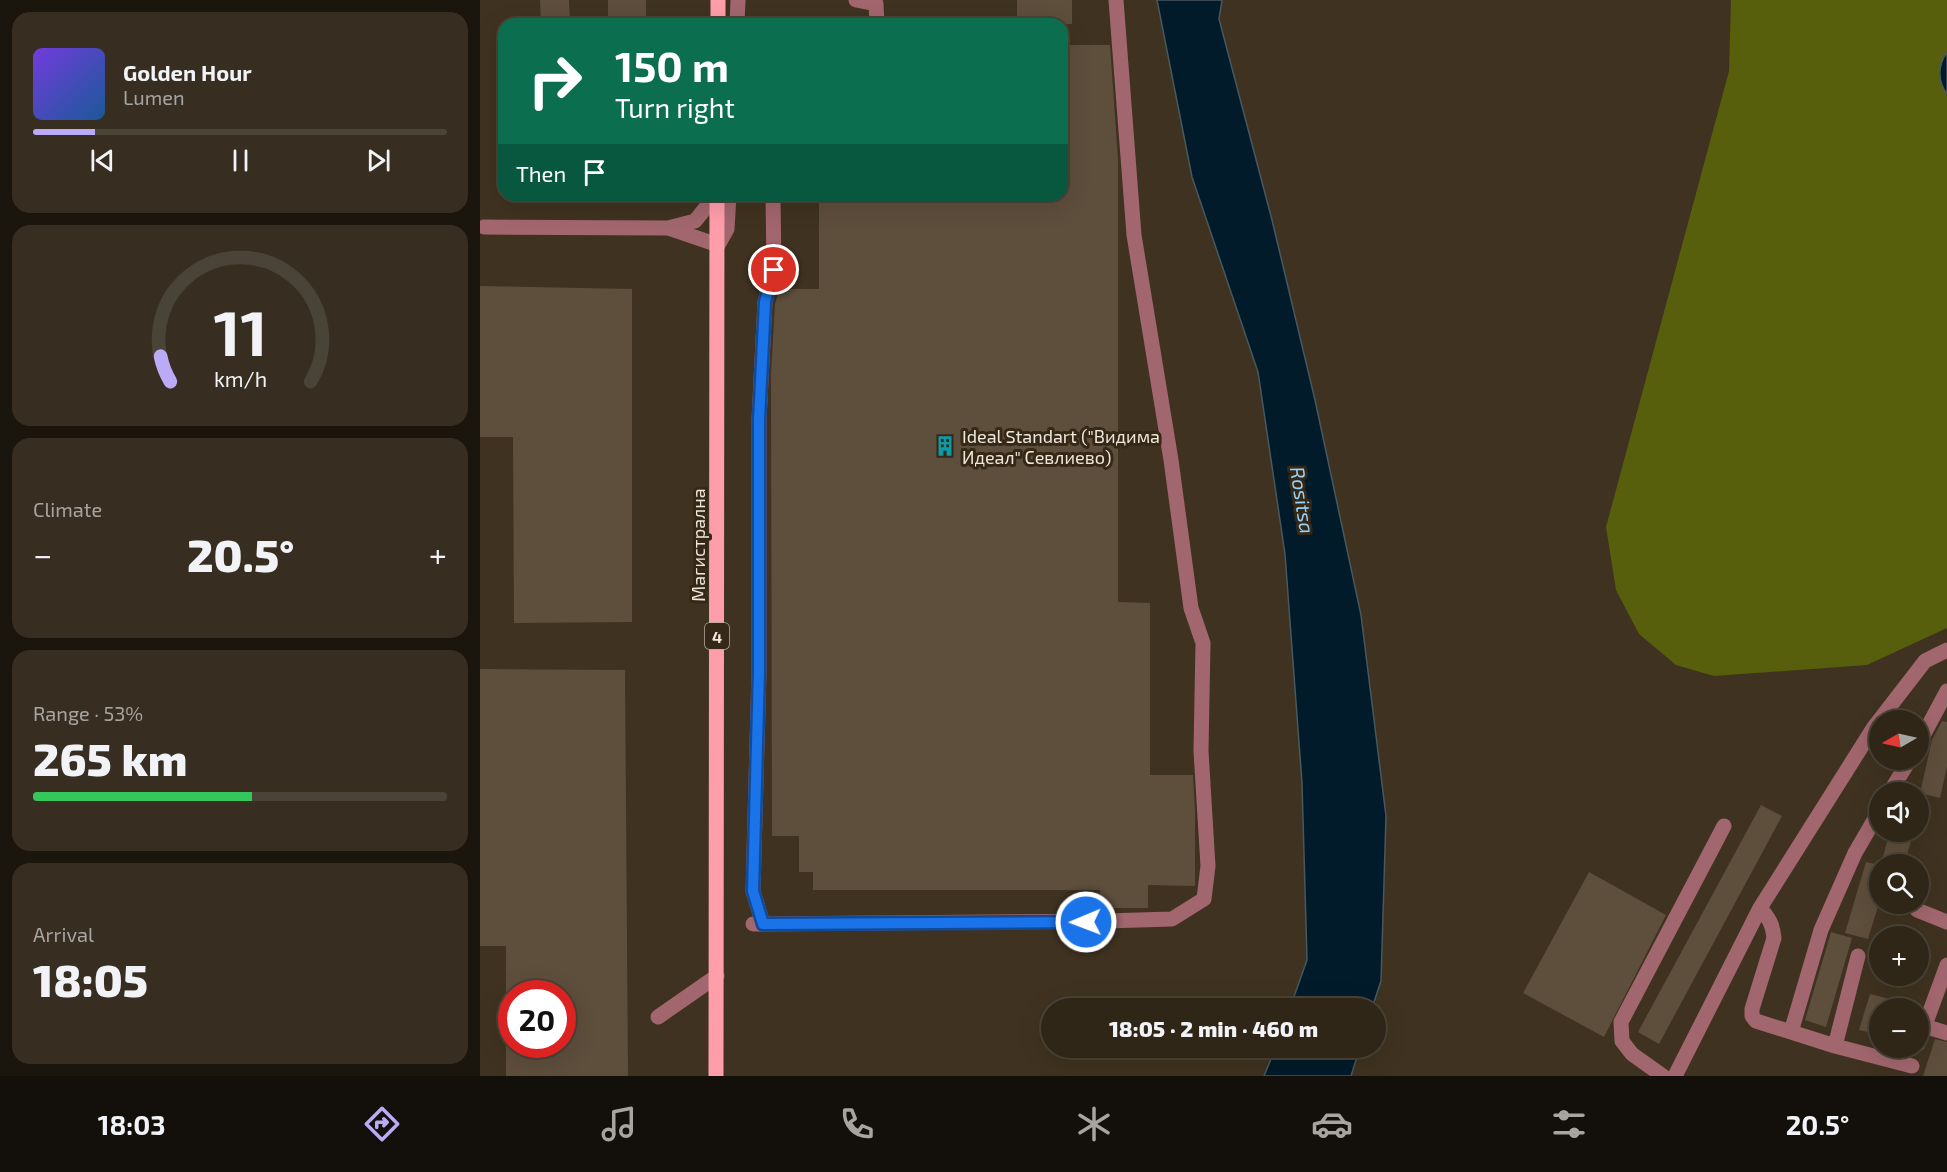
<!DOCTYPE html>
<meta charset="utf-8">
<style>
body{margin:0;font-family:"Exo 2",sans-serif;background:#372e21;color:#f1f3f6;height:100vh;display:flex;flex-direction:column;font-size:22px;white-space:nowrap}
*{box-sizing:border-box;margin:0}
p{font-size:20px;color:#a7a5a2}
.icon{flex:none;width:33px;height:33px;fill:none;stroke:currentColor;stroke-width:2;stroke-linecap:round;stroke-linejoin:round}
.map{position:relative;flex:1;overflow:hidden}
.side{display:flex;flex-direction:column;gap:12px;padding:12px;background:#1a150d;width:480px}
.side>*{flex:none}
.hud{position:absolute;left:18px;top:18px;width:570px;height:183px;border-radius:18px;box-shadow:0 6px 24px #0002,0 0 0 2px #4a4337;background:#0b6e4f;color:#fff;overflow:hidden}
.needle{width:39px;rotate:261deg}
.fabs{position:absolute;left:1389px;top:710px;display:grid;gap:12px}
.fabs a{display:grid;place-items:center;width:60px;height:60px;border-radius:50%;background:#2f2618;box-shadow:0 6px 24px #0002,0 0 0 2px #4a4337;font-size:30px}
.speed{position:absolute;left:18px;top:980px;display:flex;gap:12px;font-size:30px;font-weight:700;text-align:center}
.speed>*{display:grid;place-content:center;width:78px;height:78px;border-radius:50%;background:#2f2618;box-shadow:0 6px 24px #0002,0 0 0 2px #4a4337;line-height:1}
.speed .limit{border:9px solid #d22;background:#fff;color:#111}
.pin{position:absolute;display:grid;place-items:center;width:51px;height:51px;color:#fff;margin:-26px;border:3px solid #fff;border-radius:50%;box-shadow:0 2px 6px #0007}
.me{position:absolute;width:66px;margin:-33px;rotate:269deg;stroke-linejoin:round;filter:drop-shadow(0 0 4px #0008)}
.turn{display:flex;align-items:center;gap:21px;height:126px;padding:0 18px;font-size:27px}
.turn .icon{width:78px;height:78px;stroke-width:2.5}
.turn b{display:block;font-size:42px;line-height:51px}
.then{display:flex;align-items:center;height:57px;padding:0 18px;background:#0003;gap:12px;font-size:22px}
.big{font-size:45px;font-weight:800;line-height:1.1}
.side .tile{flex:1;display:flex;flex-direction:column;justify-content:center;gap:9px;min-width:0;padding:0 21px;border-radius:18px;background:#372e21}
.side .dial{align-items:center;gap:0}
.dial svg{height:156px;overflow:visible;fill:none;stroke:#4a4337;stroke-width:7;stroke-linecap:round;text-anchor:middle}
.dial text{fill:#f1f3f6;stroke:none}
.song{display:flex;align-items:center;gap:18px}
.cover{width:72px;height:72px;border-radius:9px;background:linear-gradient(135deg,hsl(260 70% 55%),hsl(210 70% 35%))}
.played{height:6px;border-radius:3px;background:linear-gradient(90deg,#bbaaf6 15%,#4a4337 15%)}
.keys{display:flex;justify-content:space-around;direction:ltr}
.heat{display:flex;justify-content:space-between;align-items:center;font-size:33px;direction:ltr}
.charge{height:9px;border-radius:4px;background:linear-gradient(90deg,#34c759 53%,#4a4337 0)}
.trip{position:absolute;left:561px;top:998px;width:345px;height:60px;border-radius:30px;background:#2f2618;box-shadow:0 6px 24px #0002,0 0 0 2px #4a4337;font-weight:800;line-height:60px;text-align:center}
.menu{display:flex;height:96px;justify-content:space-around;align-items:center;background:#130f0a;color:#a7a5a2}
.menu .icon{width:42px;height:42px}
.menu .on{color:#bbaaf6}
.menu b{font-size:27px;color:#f1f3f6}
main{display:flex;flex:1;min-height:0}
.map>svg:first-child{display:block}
.green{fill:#575e0c}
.water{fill:#011b2a;stroke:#48585f;stroke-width:1.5}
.building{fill:#5e4e3c}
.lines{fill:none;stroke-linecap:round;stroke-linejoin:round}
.minor{stroke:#a2666e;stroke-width:15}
.major{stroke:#ff9eab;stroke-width:15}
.route-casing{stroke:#114b97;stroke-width:15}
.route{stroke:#1a73e8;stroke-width:10}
.labels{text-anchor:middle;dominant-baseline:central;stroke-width:6;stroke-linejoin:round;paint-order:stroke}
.shield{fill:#352816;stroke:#b7aea1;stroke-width:1.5}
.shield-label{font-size:16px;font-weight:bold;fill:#efe7dc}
.poi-label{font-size:18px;fill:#efe7dc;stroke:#352816;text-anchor:start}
.street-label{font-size:18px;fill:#efe7dc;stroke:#352816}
.water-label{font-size:20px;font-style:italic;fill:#96d3fc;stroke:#352816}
</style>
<main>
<section class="side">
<div class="tile">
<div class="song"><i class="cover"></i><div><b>Golden Hour</b><p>Lumen</p></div></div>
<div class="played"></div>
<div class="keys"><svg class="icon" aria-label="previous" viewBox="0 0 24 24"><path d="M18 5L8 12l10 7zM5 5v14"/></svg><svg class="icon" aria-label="pause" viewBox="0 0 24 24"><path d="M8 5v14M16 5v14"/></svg><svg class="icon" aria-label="next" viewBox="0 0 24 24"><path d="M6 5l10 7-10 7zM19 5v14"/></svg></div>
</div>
<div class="tile dial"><svg viewBox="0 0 100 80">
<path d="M14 69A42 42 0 1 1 86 69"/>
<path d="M14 69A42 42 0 0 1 9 56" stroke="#bbaaf6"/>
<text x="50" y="56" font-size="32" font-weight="700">11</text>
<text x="50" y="72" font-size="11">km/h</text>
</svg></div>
<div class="tile"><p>Climate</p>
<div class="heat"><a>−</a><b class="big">20.5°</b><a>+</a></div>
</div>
<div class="tile"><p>Range · 53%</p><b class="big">265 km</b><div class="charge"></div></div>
<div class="tile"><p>Arrival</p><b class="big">18:05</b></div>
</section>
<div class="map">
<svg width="1467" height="1076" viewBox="0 0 1467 1076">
<rect width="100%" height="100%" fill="#3f3220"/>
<path class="green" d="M1251,0H1467V628L1387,665L1234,676L1196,665L1159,634L1136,590L1126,527L1249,71Z"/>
<path class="water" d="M677,0H742L739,19L792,220L835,400L881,615L906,816L901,981L892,1008H810L827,960L822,783L805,554L778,372L712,177Z
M1467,52V94C1457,81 1458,65 1467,52Z
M796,1047H880L871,1076H784Z"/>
<path class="building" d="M60,0H89L90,24H61Z
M128,0H166V24H128Z
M537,0H592V24H537Z
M582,45H630L638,159V602L670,603V775H713L715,812V886L668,885V908H620V890H333V872H319V836H292L291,374L295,304L299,289H339V195H582Z
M0,286L152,289V622L34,623L33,437H0Z
M0,669L145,670L148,1076H26V1044H82V993H26V946H0Z
M1462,721L1467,722V767L1460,798L1440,793L1452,740Z
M1281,805L1302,816L1179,1044L1158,1032Z
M1410,831H1434L1424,864H1401Z
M1386,862L1400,865V900L1388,939L1365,933Z
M1109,872L1186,915L1124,1037L1043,993Z
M1351,932L1372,938L1346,1027L1325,1020Z
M1390,994L1429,1004V1008H1400V1035L1379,1030Z
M1455,1039L1467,1042V1076H1443Z"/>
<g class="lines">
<path class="minor" d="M376,0L396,4L397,24
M257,24L258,0
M4,227L188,228L215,221L236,195
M188,228L238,245L247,229L249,195
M1438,745L1467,691
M1410,792L1430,759
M1280,908C1289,918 1293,925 1294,938L1272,1009V1016L1276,1021L1355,1046L1432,1066
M1437,910L1467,922
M273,924L625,921L692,919L724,899L728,866L721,751L723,643L711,608L691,460L654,235L636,0
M283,924L273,891L279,671V420L285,302L294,270L293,195
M178,1017L237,976
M1444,1026L1467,1033
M1311,1032L1341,930L1375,853L1400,810
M1438,1044L1467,965
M1355,1046L1378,956
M1183,1076L1152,1054L1142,1041L1141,1022L1244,826
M1195,1076L1280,908L1394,727L1445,661L1467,650"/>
<path class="major" d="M238,24V0
M236,1076L237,195"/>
</g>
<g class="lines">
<g class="route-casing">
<path id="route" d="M294,270L285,302L279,420V671L273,891L283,924L606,922"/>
</g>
<use href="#route" class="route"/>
</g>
<defs>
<g id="building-bare" transform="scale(1.62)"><path d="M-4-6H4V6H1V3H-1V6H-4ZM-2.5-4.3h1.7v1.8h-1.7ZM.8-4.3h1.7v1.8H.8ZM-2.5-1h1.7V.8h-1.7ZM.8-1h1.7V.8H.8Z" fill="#0f9aa8" stroke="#352816" stroke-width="2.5" paint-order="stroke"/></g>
</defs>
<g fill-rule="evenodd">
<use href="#building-bare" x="465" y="446"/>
</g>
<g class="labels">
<rect class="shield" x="225" y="623" width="24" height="26" rx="4.5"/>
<g class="shield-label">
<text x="237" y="636">4</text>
</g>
<g class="poi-label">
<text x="482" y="436">Ideal Standart ("Видима<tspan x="482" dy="21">Идеал" Севлиево)</tspan></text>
</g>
<g class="street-label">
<text transform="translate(218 545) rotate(-90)">Магистрална</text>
</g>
<g class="water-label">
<text transform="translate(823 500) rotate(81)">Rositsa</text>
</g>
</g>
</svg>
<div class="fabs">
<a><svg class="needle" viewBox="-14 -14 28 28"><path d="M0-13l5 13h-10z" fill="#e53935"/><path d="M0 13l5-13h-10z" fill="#a7a5a2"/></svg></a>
<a><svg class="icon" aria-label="sound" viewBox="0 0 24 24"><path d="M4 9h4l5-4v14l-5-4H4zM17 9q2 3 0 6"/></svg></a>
<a><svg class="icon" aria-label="search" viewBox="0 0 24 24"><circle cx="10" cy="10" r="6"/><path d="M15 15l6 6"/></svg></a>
<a>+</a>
<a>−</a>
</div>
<div class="speed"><div class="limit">20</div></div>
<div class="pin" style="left:294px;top:270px;background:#d93025"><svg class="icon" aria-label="arrive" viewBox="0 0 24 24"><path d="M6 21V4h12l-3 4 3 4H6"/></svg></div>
<svg class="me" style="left:606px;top:922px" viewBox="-20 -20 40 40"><circle r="17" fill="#1a73e8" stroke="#fff" stroke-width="3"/><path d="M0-11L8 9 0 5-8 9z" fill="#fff"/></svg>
<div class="trip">18:05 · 2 min · 460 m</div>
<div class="hud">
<div class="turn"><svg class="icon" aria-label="right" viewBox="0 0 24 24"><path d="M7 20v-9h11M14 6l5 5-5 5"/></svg><div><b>150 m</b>Turn right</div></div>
<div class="then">Then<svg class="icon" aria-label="arrive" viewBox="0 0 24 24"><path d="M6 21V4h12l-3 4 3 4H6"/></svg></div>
</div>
</div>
</main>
<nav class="menu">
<b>18:03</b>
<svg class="icon on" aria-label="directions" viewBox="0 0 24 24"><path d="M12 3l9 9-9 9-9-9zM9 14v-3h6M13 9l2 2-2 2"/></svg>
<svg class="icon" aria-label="music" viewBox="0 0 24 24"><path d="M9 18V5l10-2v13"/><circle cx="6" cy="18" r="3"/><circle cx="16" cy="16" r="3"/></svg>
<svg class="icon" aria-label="phone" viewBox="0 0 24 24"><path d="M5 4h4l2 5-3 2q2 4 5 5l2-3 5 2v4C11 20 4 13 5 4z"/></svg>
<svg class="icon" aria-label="climate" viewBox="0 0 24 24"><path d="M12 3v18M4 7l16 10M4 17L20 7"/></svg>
<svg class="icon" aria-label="car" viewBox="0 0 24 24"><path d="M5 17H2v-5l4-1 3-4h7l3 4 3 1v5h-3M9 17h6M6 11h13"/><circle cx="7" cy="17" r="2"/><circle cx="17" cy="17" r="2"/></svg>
<svg class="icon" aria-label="filters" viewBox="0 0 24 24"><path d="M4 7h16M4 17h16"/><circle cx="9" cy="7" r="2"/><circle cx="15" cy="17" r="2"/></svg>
<b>20.5°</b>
</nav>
